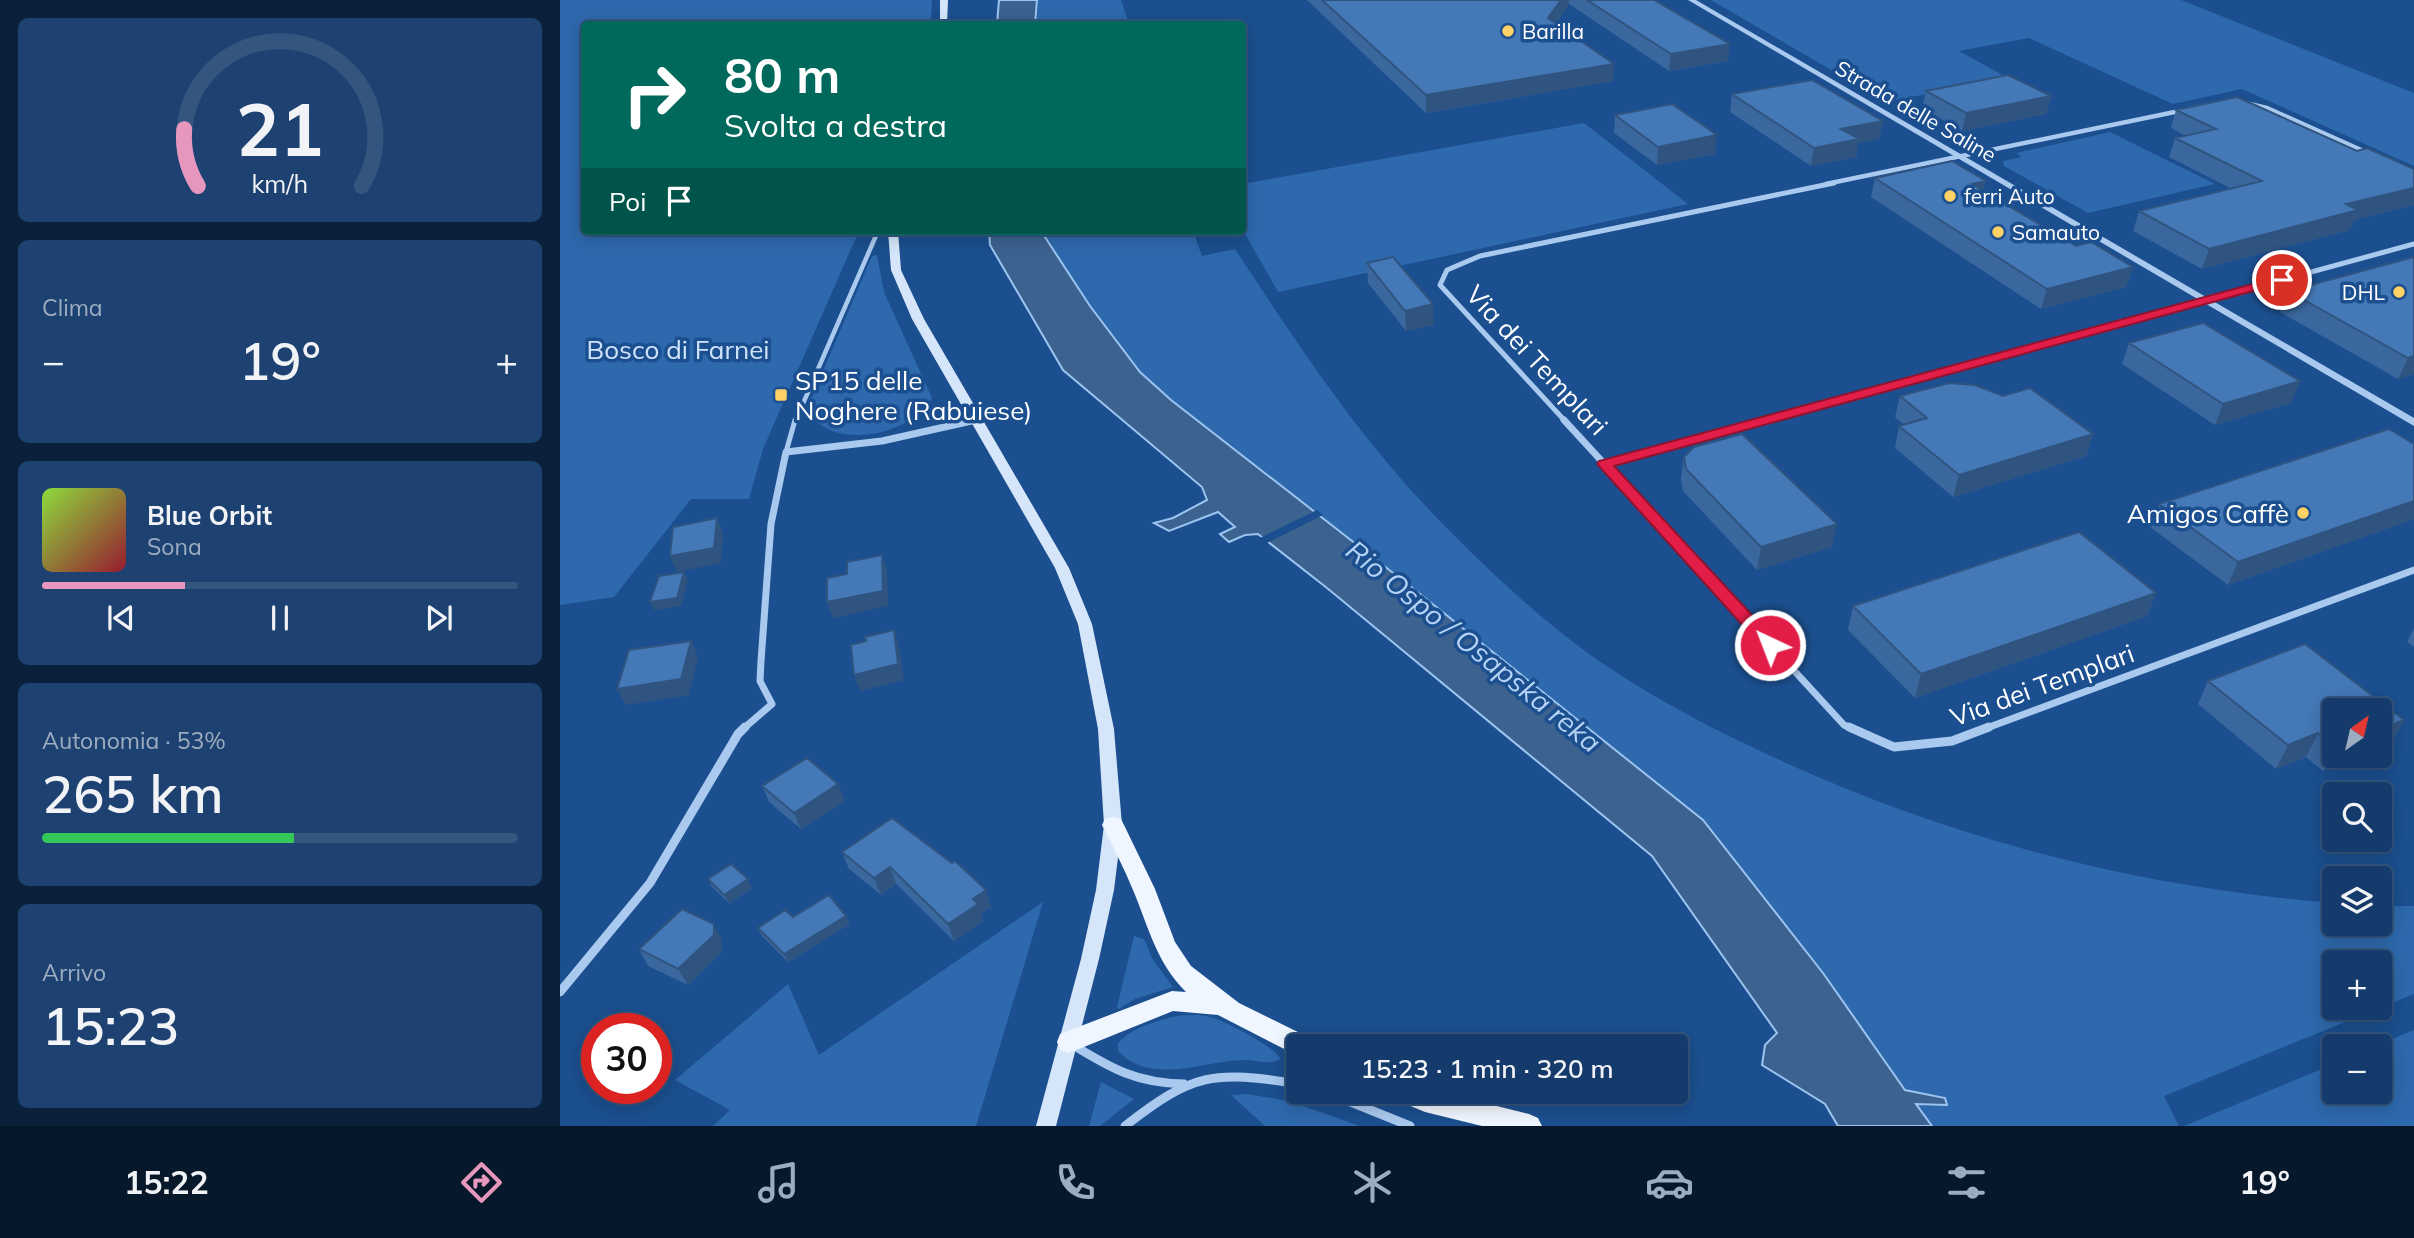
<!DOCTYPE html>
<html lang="it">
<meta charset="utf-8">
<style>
body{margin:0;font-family:Mulish,sans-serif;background:#1d4271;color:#f1f3f6;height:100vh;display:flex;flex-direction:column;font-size:26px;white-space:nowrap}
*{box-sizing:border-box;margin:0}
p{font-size:23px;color:#9dadc1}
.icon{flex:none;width:38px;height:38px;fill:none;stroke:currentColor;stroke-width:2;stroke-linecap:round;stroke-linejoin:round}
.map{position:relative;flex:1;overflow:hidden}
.panel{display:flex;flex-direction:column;gap:18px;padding:18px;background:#0b203b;width:560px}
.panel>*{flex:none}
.banner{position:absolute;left:21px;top:21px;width:665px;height:214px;border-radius:7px;box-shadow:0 4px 18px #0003,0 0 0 2px #33557e;background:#00695c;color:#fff;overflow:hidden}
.needle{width:46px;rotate:34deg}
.buttons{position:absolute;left:1762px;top:698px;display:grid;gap:14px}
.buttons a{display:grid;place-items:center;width:70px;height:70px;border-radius:7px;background:#143b6b;box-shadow:0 4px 18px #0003,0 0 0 2px #33557e;font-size:35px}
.speed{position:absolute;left:21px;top:1013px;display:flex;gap:14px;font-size:35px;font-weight:700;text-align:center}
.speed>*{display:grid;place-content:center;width:91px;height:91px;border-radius:50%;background:#143b6b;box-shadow:0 4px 18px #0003,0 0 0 2px #33557e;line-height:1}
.speed .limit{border:10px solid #d22;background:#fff;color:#111}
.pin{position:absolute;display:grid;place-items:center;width:60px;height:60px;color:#fff;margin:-30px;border:4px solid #fff;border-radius:50%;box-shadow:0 2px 7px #0007}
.me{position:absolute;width:77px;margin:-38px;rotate:317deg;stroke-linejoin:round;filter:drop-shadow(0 0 5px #0008)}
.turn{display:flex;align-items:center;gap:24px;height:147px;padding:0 28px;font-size:32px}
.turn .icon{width:91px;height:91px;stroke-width:2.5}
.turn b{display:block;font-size:49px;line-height:60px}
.then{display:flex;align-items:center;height:66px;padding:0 28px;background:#0003;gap:14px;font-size:26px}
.big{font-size:52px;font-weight:600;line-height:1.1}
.panel .tile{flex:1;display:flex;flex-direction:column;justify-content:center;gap:10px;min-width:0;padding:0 24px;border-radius:10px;background:#1d4271}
.panel .dial{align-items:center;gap:0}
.dial svg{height:182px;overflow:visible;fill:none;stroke:#33557e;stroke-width:7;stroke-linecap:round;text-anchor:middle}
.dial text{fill:#f1f3f6;stroke:none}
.song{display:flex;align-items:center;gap:21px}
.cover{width:84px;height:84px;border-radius:10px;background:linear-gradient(135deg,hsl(90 70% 55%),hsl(350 70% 35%))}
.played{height:7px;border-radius:4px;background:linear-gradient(90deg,#e797bd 30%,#33557e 30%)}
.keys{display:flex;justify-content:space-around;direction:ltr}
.heat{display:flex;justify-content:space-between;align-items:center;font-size:38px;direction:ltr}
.charge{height:10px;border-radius:5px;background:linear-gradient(90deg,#34c759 53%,#33557e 0)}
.trip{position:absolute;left:726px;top:1034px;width:402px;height:70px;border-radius:7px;background:#143b6b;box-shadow:0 4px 18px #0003,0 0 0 2px #33557e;font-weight:600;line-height:70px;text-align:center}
.menu{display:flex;height:112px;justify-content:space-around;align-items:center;background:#08182b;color:#9dadc1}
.menu .icon{width:49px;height:49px}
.menu .active{color:#e797bd}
.menu b{font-size:32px;color:#f1f3f6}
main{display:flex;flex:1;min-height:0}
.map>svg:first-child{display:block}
.green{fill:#2e69ad}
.water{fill:#3c6290;stroke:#9cc4f0;stroke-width:2}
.pier{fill:#1b4f8f}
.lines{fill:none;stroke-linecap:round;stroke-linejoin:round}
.service-far1{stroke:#a9c9ee;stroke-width:4.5}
.service{stroke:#a9c9ee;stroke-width:5}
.minor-far3{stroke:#a9c9ee;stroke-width:4.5}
.minor-far2{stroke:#a9c9ee;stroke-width:5}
.minor-far1{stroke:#a9c9ee;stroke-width:7}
.minor{stroke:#a9c9ee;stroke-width:9}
.tertiary{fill:#a9c9ee;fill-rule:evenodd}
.secondary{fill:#d6e6fa;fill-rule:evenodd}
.primary{fill:#f0f6ff;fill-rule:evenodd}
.wall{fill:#3a679d}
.shaded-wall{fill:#305480}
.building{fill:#4478b7;stroke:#305480;stroke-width:2}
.route{fill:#e11d48;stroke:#92132f;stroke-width:2}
.poi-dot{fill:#ffd166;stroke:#1b4f8f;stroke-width:2.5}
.labels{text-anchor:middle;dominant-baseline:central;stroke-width:7;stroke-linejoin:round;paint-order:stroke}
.far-poi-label{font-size:21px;fill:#fff;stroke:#1b4f8f;text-anchor:start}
.far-street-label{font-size:21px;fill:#fff;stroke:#1b4f8f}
.park-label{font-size:26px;fill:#cfe3fa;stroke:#1b4f8f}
.street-label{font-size:26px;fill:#fff;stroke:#1b4f8f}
.poi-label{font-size:26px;fill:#fff;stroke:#1b4f8f;text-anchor:start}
.water-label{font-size:28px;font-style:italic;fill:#b5d3f5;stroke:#1b4f8f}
</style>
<main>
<section class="panel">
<div class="tile dial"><svg viewBox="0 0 100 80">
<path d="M14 69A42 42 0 1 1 86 69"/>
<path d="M14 69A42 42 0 0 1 8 44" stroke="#e797bd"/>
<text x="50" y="56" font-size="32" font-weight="700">21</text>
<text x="50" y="72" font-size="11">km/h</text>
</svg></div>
<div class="tile"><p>Clima</p>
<div class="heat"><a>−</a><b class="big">19°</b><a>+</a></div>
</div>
<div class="tile">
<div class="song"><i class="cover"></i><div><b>Blue Orbit</b><p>Sona</p></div></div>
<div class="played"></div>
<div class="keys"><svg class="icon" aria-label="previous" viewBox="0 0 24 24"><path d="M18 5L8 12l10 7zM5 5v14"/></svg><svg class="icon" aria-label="pause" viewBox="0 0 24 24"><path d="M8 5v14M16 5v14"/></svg><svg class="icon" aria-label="next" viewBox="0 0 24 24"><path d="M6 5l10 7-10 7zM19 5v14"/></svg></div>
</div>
<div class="tile"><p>Autonomia · 53%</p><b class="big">265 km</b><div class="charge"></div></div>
<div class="tile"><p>Arrivo</p><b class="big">15:23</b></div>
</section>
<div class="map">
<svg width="1854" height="1126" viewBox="0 0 1854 1126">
<rect width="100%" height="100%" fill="#1b4f8f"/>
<path class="green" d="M0,0H372L371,24H24V231H299L203,449L189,499H131L54,597L0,605Z
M478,0H561L569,24H476Z
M1151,0H1621L1854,93V166L1682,89L1613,104L1469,38L1399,51L1448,78L1326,102Z
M1024,123L1128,204L718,292L683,230L682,184Z
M1550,132L1655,184L1528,213L1444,166L1443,161L1462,157L1456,153Z
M481,231H633L642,256L675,249C738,345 800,440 881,522C930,572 989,628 1048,667C1100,702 1155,730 1213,757C1392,840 1578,887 1774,903V924H1820V906H1854V994L1820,1008V962H1774V1008H1819L1604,1096L1619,1126H1372L1263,973L1143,820L855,590L611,400L580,372L530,306Z
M317,255L324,292L372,398C350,435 280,450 250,416L251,399L312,256Z
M483,902L416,1126H153L170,1110L115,1080L228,984L259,1055Z
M574,936L584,939L593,960L613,987L575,999L559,1009L557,1007Z
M617,1016C628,1015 640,1014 650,1017C663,1020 718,1048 720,1059C710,1066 695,1059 683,1060C643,1061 591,1086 558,1051V1043C573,1027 596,1021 617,1016Z
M1854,1030V1126H1624L1774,1064V1092H1820V1046H1815Z
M541,1082L574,1099L540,1126H529Z
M687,1094L729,1101L800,1126H705L671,1095Z"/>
<path class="water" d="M439,0H477L475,24H437Z
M429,231H481L530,306L580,372L611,400L855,590L1143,820L1263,973L1345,1090L1385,1098L1387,1105L1356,1104L1372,1126H1278L1265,1104L1202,1065L1205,1045L1217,1033L1092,856L767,588L698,534L685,535L669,542L660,534L675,527L658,512L609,531L594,523L613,518L647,500L642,487L503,370L430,245Z"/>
<path class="pier" d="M757,510L763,515L705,544L698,539Z"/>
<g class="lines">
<path class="service-far1" d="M235,422L318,231"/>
<path class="service" d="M226,452L235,420"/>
<path class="minor-far3" d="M1685,103L1707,108L1810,154
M1266,184L1663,102"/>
<path class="minor-far2" d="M409,422L416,420
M1006,422L880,285L887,270L920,256L1274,183
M1199,422L1854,244"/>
<path class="minor-far1" d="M1004,420L1284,725L1293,729
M1044,464L1206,420
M183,729L212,704L200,681L201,661L211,524L226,452L322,441L416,420
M1424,729L1854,570"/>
<path class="minor" d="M1289,727L1334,747L1392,741L1429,727
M0,992L90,883L178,734L185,727
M513,1045C552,1069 577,1083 624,1084
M766,1092L850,1126
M565,1126C633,1073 653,1070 738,1084"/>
<path class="tertiary" d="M1128,0H1136L1854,418V426Z"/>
<path class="secondary" d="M380,0H388L387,24H380Z
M328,231H338L341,270L364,319L509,568L532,624L554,729L562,825L554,890L539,959L496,1126H476L521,959L536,890L544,825L538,729L518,624L495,568L352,319L331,270Z"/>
<path class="primary" d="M553,817L561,819L564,825L595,889L615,942L631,966L679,1003L750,1038L753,1046H738V1056L658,1015L613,1011L509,1053L500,1050L497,1042L500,1034L612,991L626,992C596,962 589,928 573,890C564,868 553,847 542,825L545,819Z
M832,1092H880L969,1114L978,1118L982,1126H922L865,1112L836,1100Z"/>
</g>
<path class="wall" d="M747,0H1094L1168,61L1109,71L1009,4L996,24L1053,81L866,113Z
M1366,91L1491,96L1486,114L1402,131L1362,108Z
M1172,94L1323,121L1319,139L1298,143L1296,157L1251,166L1170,112Z
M1616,110L1797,151L1854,169V205L1794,220L1790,230L1642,269L1573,231L1579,211L1672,189L1609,157L1615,138L1626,136L1611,128Z
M1055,115L1155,154L1097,165L1054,133Z
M1315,178L1423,191L1516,246L1573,267L1566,287L1481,309L1311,197Z
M1854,257V374L1838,379L1720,312L1728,291Z
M807,263L874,325L846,331L808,283Z
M1569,343L1731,403L1655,425L1562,364Z
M1340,396H1443L1533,434L1526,456L1393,497L1335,448L1339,426L1343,424L1335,417Z
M1854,444V519L1668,585L1590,527L1599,504Z
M1124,457L1272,547L1197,570L1123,491L1121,479Z
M1596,593L1587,616L1355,698L1288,630L1293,606Z
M1854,628V647L1847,642Z
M1745,644L1844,720L1831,744L1820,748V710H1774V756H1801L1763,771L1746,757L1716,769L1638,704L1648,681Z
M202,786L285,801L241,829L209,802Z
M332,818L431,907L421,913L423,921L394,941L336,884L321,895L289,869L282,852Z
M148,879L192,888L169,903L152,887Z
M233,917L290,924L228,962L202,936L198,928Z
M162,940V951L128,985L88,966L79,949Z"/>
<path class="shaded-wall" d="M1001,0H1009V4L988,35V18Z
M1170,44L1168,61L1109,71L1111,54Z
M1054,64L1053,81L866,113V95Z
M1491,96L1486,114L1402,131L1406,113Z
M1323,121L1319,139L1298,143L1296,157L1251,166L1254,148L1281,129Z
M1157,135L1155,154L1097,165L1098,147Z
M1426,181L1421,200L1412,184Z
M1854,188V205L1794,220L1790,230L1642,269L1649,249L1786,204Z
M1573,267L1566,287L1481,309L1487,289Z
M873,304L874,325L846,331L845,311Z
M1854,356V374L1838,379L1848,358Z
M1740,381L1731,403L1655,425L1663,404Z
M1533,434L1526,456L1393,497L1399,475Z
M1854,501V519L1668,585L1678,562Z
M157,518L163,534L161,563L117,572L110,556Z
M1277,524L1272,547L1197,570L1201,547Z
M322,555L327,570L328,606L273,618L267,602Z
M124,572L128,580L121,606L94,610L90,602Z
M1596,593L1587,616L1355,698L1361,674Z
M334,630L339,646L344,680L300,691L294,675Z
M131,641L138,657L129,695L66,705L57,689Z
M1844,720L1831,744L1820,748V729Z
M1758,733L1746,757L1716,769L1728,745Z
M1774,749V756H1801L1763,771Z
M278,784L285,801L241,829L234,813Z
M330,867L336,884L321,895L314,878Z
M188,879L192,888L169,903L164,895Z
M426,890L431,907L421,913L423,921L394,941L388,924L413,899Z
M286,916L290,924L228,962L224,954Z
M154,924L162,940V951L128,985L118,969Z"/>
<path class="building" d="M762,0H1001L988,18L1054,64L866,95Z
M1027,0H1094L1170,44L1111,54Z
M1448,75L1491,96L1406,113L1366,91Z
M1252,80L1323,121L1281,129L1299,139L1254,148L1172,94Z
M1677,97L1797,151L1807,148L1854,169V188L1786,204L1798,210L1649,249L1579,211L1702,181L1615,138L1656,129L1616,110Z
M1112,104L1157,135L1098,147L1055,115Z
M1392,161L1426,181L1412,184L1516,246L1531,242L1573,267L1487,289L1315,178Z
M833,257L873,304L845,311L807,263Z
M1854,257V356L1848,358L1728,291Z
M1643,323L1740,381L1663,404L1569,343Z
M1389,383L1415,385L1443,396L1470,388L1533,434L1399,475L1339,426L1367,418L1340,396Z
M1829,429L1854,444V501L1678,562L1599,504Z
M1182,434L1277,524L1201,547L1126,469L1124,457L1134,447Z
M157,518L154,548L110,556L113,527Z
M1519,532L1596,593L1361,674L1293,606Z
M322,555L323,591L267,602V578L287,574V562Z
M124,572L117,598L90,602L99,576Z
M334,630L338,664L294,675L291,645L306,641L305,637Z
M131,641L121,679L57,689L69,650Z
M1745,644L1844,720L1820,729V710H1774V747L1758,733L1728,745L1648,681Z
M247,758L278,784L234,813L202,786Z
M332,818L392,863L395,861L426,890L413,899L418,904L388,924L330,867L314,878L282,852Z
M171,864L188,879L164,895L148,879Z
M269,895L286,916L224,954L198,928L225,910L233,917Z
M122,909L154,924V935L118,969L79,949Z"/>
<path class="route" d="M1722,276L1728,280L1726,282L1054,466L1216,641L1219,645L1216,649H1204L1037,464L1039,461Z"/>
<g class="poi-dot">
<circle cx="948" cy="31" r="7"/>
<circle cx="1390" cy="196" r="7"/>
<circle cx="1438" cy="232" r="7"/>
<circle cx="1839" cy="292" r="7"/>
<rect x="214" y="388" width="14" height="14" rx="3.5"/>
<circle cx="1743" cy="513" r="7"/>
</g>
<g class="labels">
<g class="far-poi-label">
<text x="962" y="31">Barilla</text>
<text x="1404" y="196">ferri Auto</text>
<text x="1452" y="232">Samauto</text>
<text x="1825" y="292" text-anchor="end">DHL</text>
</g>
<g class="far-street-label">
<text transform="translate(1356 111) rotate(30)">Strada delle Saline</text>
</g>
<g class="park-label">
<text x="118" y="349">Bosco di Farnei</text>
</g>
<g class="street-label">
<text transform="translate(977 360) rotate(47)">Via dei Templari</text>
<text transform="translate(1482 685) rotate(-20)">Via dei Templari</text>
</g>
<g class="poi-label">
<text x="235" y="380">SP15 delle<tspan x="235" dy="30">Noghere (Rabuiese)</tspan></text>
<text x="1729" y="513" text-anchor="end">Amigos Caffè</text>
</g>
<g class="water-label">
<text transform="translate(914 646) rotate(39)">Rio Ospo / Osapska reka</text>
</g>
</g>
</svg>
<div class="buttons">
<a><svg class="needle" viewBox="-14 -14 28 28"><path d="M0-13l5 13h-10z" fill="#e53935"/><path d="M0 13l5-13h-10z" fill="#9dadc1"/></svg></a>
<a><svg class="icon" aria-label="search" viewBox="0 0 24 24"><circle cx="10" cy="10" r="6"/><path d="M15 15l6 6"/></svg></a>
<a><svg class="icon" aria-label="layers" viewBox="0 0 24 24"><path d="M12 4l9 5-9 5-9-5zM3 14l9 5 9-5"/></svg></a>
<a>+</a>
<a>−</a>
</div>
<div class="speed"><div class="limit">30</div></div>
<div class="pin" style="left:1722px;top:280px;background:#d93025"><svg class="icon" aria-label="arrive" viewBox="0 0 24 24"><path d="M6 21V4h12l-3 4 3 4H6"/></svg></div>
<svg class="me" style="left:1210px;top:645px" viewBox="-20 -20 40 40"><circle r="17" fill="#e11d48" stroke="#fff" stroke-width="3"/><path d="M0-11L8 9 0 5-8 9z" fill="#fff"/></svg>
<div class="trip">15:23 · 1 min · 320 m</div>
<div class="banner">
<div class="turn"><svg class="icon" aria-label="right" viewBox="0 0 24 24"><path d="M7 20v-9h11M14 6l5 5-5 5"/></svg><div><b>80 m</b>Svolta a destra</div></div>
<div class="then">Poi<svg class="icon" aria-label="arrive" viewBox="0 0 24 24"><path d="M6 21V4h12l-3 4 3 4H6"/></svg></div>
</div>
</div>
</main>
<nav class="menu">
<b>15:22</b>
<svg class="icon active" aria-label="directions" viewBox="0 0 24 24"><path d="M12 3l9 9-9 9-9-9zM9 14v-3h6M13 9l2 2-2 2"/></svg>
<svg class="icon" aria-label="music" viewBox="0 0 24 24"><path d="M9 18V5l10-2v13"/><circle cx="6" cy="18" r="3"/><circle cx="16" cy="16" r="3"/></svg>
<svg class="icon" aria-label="phone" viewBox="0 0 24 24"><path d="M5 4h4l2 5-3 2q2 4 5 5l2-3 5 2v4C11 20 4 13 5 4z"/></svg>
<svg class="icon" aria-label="climate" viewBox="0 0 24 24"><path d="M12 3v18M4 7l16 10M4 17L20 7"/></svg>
<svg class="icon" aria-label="car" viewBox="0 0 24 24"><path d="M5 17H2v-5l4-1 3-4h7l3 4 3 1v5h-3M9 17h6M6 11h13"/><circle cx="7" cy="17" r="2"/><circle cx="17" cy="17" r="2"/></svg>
<svg class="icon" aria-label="filters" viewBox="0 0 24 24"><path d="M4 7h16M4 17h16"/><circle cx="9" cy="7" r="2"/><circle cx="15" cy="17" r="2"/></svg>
<b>19°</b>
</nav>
